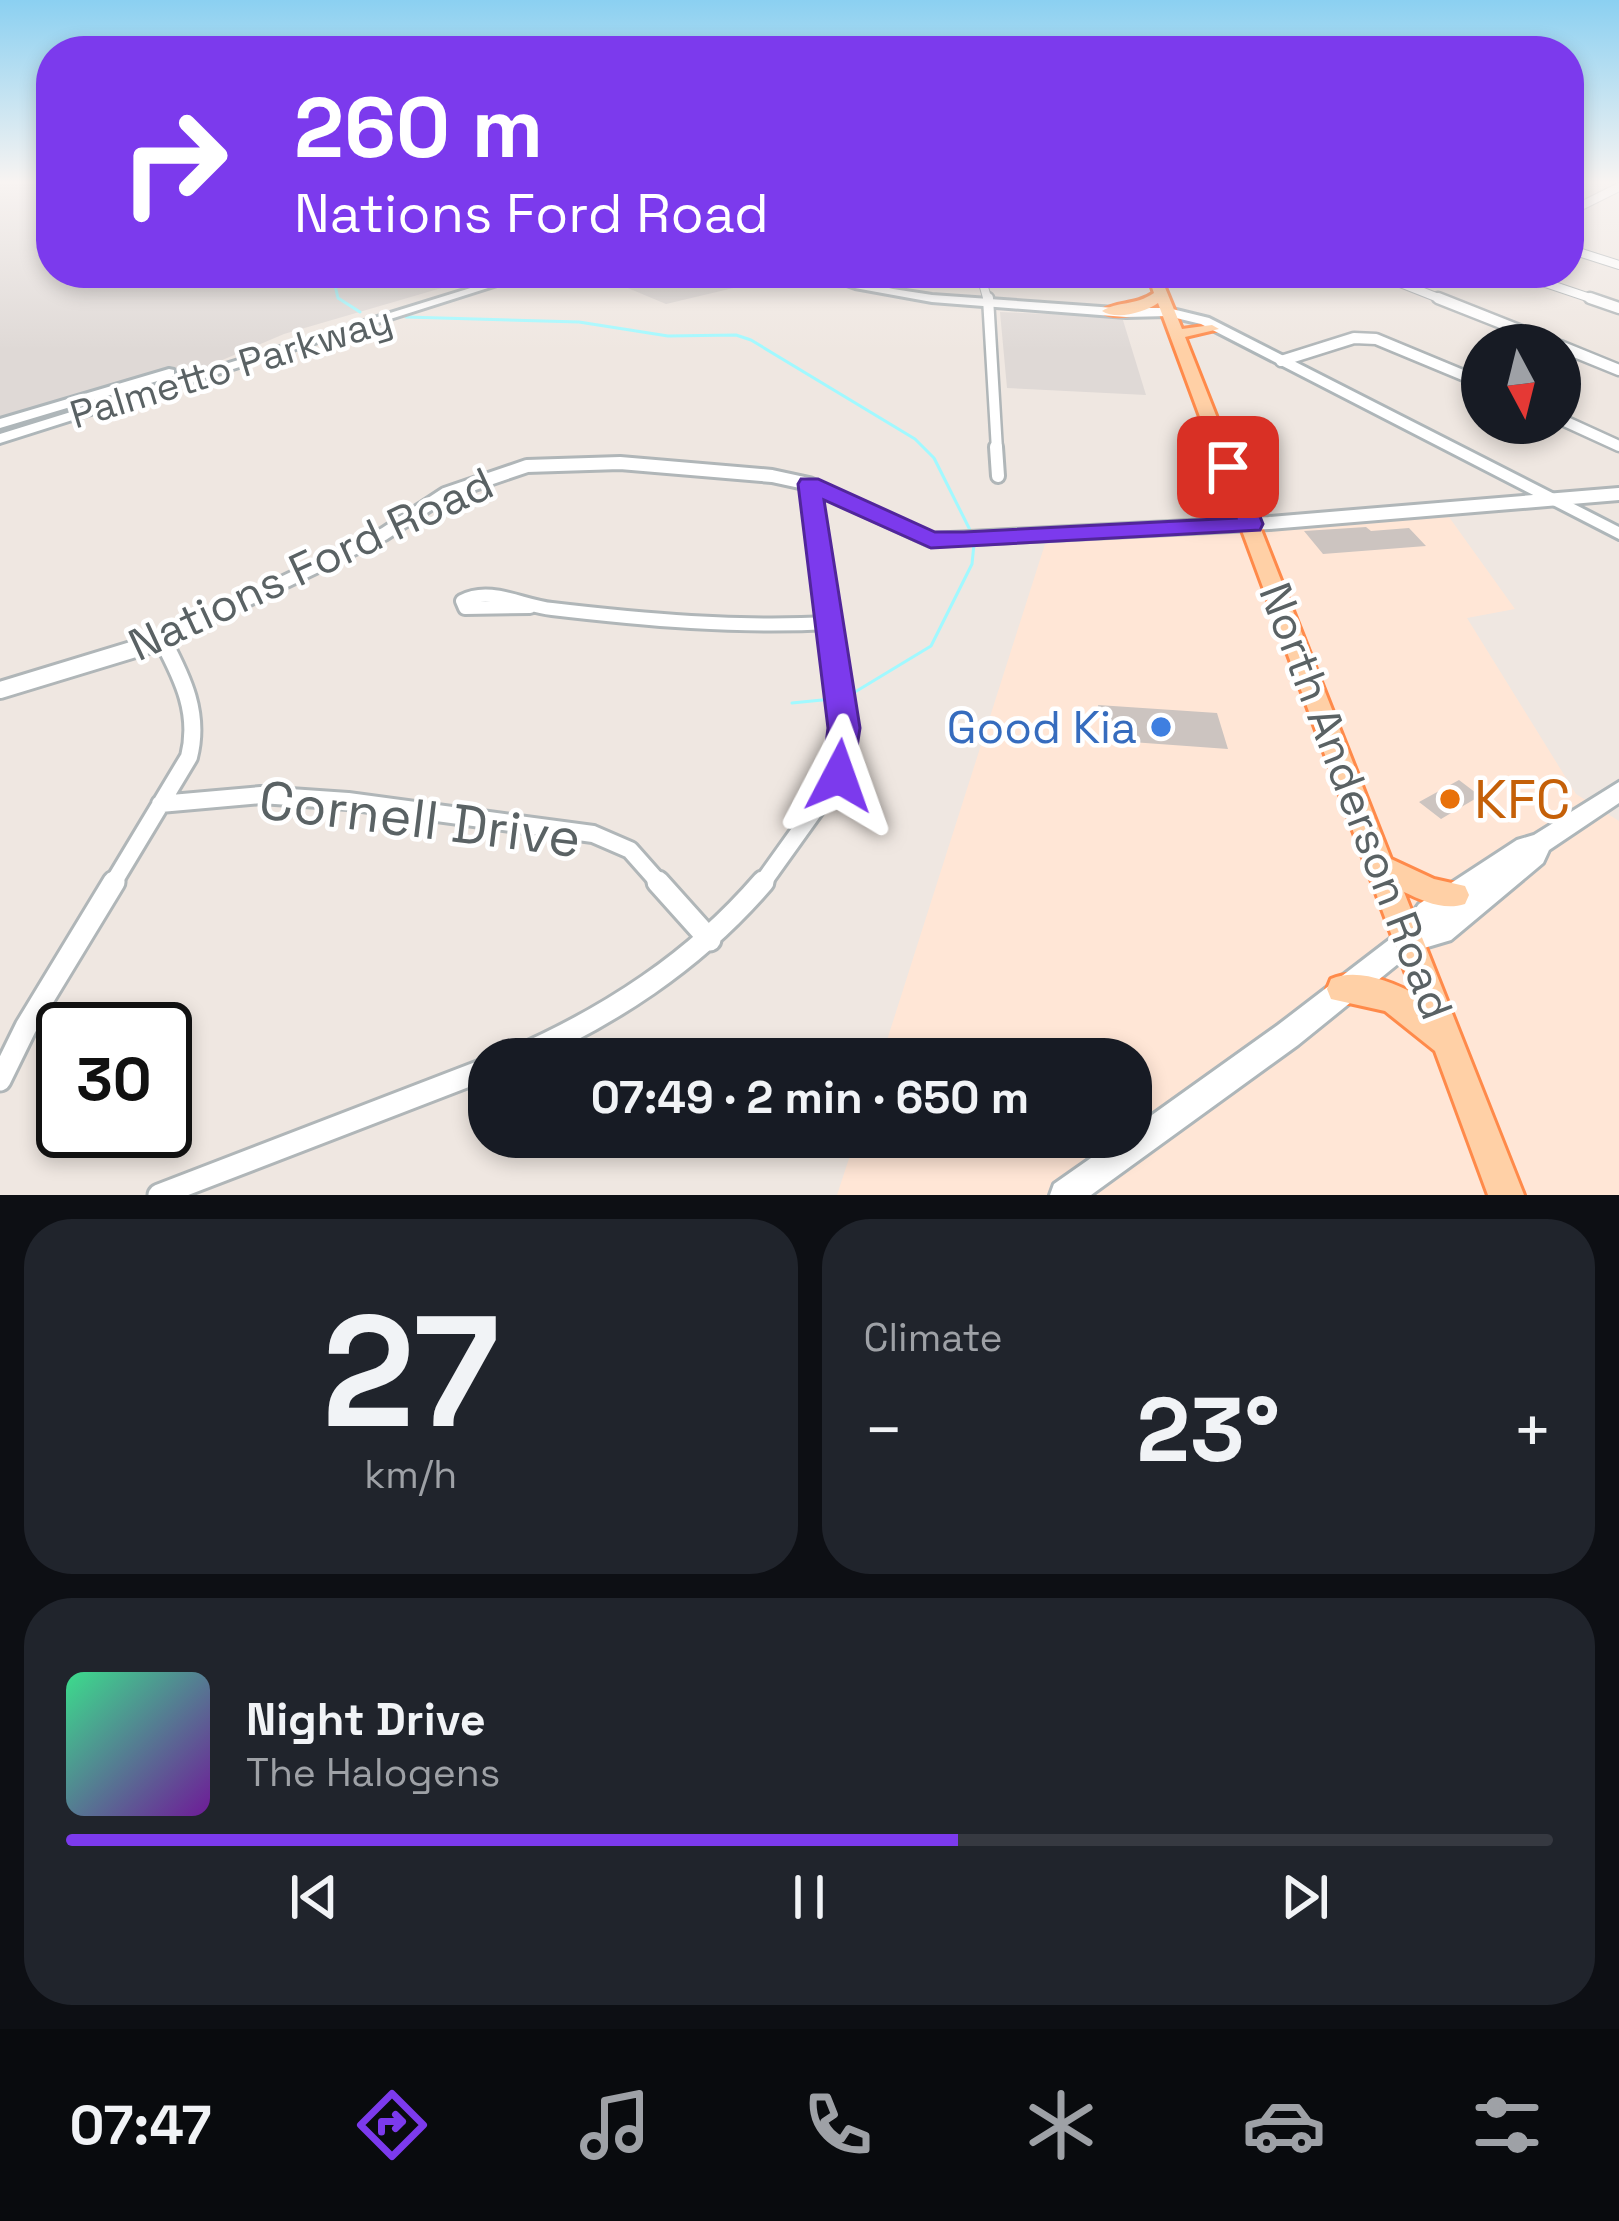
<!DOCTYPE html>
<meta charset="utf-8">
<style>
body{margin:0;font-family:"Space Grotesk",sans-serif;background:#20242c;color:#f1f3f6;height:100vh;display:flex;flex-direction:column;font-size:45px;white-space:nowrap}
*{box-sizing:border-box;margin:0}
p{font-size:39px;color:#9ea1a6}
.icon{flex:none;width:66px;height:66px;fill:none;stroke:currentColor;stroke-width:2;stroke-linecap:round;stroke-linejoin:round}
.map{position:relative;height:1195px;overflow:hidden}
.sheet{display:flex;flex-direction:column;gap:24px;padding:24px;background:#0d0f14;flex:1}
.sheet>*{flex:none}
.banner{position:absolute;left:36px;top:36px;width:1548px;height:252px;border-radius:48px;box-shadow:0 6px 18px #0003;background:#7c3aed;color:#fff;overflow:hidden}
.needle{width:78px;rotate:173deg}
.fabs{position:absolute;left:1461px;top:324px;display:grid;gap:24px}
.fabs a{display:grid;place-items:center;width:120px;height:120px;border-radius:50%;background:#171b24;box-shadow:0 6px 18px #0003;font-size:60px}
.speed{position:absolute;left:36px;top:1002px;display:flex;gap:24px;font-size:60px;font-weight:700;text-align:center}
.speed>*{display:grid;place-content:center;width:156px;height:156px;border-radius:50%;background:#171b24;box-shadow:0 6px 18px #0003;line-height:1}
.speed .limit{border:6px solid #111;border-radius:18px;background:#fff;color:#111}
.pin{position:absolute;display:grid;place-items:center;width:102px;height:102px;color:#fff;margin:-51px;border-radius:24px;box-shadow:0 6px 18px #0006}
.me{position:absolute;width:132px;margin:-66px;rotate:4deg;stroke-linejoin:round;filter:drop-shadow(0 0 9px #0008)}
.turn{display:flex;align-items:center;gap:42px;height:252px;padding:0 60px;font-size:54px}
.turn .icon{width:156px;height:156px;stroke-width:2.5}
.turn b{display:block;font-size:84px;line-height:102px}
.big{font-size:90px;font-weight:700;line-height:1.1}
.sheet .widget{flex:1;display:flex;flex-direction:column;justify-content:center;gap:18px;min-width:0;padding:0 42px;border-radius:48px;background:#20242c}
.sheet .dial{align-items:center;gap:0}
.dial b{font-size:156px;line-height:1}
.song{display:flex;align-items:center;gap:36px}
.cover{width:144px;height:144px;border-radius:18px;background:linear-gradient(135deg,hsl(150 70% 55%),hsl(280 70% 35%))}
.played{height:12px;border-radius:6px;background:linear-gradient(90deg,#7c3aed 60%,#363941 60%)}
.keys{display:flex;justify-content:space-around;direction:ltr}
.heat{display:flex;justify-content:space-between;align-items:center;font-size:66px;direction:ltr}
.sheet .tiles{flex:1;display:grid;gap:24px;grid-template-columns:1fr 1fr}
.widget:last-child{grid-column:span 2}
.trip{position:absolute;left:468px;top:1038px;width:684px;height:120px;border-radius:48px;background:#171b24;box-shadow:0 6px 18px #0003;font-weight:700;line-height:120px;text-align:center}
.dock{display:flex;height:192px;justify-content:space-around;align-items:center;background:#090b0e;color:#9ea1a6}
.dock .icon{width:84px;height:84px}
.dock .selected{color:#7c3aed}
.dock b{font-size:54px;color:#f1f3f6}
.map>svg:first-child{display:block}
.commercial{fill:#ffe6d6}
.industrial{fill:#dfd9d6}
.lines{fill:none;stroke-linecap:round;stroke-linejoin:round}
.stream{stroke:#a1f9ff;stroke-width:3}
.building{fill:#ccc4c0}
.street-far4-casing{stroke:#b0b6b8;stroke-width:10}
.street-far3-casing{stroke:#b0b6b8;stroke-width:15}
.street-far2-casing{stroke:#b0b6b8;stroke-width:18}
.street-far1-casing{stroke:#b0b6b8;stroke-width:22}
.street-casing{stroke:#b0b6b8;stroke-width:27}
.secondary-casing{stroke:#aeb6b9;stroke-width:6}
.primary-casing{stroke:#ff8a4a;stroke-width:6}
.street-far4{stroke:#fff;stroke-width:8}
.street-far3{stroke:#fff;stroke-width:10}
.street-far2{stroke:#fff;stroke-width:12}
.street-far1{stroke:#fff;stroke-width:16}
.street{stroke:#fff;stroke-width:21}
.secondary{fill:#fff;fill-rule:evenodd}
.primary{fill:#ffd0a6;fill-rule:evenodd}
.route{fill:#7c3aed;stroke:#51269a;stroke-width:3}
.shop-dot{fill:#3f7fe0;stroke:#fff;stroke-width:4.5}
.food-dot{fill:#e8710a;stroke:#fff;stroke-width:4.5}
.labels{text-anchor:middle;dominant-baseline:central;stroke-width:9;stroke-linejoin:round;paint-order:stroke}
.far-street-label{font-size:39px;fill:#5a6264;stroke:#fff}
.street-label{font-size:45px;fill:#5a6264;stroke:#fff}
.shop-label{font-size:45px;fill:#366cbe;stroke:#fff;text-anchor:end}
.near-food-label{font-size:54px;fill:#c56008;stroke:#fff;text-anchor:start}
.near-street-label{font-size:54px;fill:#5a6264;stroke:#fff}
</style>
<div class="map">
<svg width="1619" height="1195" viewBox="0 0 1619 1195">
<rect width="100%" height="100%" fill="#efe7e1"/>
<path class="commercial" d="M1449,517L1515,609L1467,618L1576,794L1619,821V1195H837L856,1137H1131V1059H881L1045,544Z"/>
<path class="industrial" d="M0,183H51V273H493L284,334L187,375L0,426Z
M592,273H796L666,304Z
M1000,312L1122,317L1146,395L1007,388Z"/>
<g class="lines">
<path class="stream" d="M332,273L338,298L360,312
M406,317L579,322L668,336L736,335L751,340L915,439L934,458L971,532
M850,695L931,646L972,564L974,544
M792,703L832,699"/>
</g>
<path class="building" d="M1366,527L1371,531L1409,528L1426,546L1323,554L1304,531Z
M1098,705L1217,713L1228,749L1104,740Z
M1459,780L1480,796L1441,819L1419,802Z"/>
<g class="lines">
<g class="street-far4-casing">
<path id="street-far4" d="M1569,205H1583L1619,187
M1569,249L1619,265
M980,273L988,301
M1375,273L1446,301
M1516,273L1599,301"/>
</g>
<g class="street-far3-casing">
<path id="street-far3" d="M988,298L997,450
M1438,298L1557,345
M1590,298L1619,308
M1560,346L1619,370
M1281,361L1354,338L1376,339L1482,383
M1560,419L1619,446"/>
</g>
<g class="street-far2-casing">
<path id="street-far2" d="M996,447L998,476
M809,484L835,641
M530,607L465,608L462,601C490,586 522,606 552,609C645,620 737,628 830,623
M161,641L384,534L445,494L527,466L620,463L772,476L809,484L931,540L1269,523L1619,494"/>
</g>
<g class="street-far1-casing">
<path id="street-far1" d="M0,690L171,638
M160,804L261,795L348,801L593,834L630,850L661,885
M112,885L189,757C200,714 183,679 163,641
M761,885L839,776L843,718L834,638"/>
</g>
<g class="street-casing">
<path id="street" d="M658,882L710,940
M513,1059C609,1017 694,962 763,882
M0,1080L26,1027L114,882
M159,1195L489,1068"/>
</g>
<g class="secondary-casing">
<path id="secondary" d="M519,273H535L0,443V434Z
M812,273H829L893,289L932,295L1115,308H1168L1209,318L1619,527V539L1201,324L1168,316L1126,317L932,302L855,288Z
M169,369L174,370V376L0,428V419Z
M1619,782V803L1549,850L1543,863L1451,940L1414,951L1298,1045L1091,1195H1050L1054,1184L1121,1137H1131V1130L1278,1025L1398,933L1419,904L1517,840L1534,835Z"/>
</g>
<g class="primary-casing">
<path id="primary" d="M1147,273H1159L1182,329L1212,325L1219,329L1185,337L1391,859L1434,879L1465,886L1469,895L1465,904C1444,911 1423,901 1404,892L1524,1195H1488L1435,1051L1385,1011L1331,999L1327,989L1331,979C1357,968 1389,981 1413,993L1158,303C1144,313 1116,320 1102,311C1118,301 1135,306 1154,293Z"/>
</g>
<use href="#street-far4" class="street-far4"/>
<use href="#street-far3" class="street-far3"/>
<use href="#street-far2" class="street-far2"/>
<use href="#street-far1" class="street-far1"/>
<use href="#street" class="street"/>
<use href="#secondary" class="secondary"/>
<use href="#primary" class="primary"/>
</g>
<linearGradient id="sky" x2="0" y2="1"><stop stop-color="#8bd0f1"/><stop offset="0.52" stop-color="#f8f4f2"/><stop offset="1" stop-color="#f8f4f2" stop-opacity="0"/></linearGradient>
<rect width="1619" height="350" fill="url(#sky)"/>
<path class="route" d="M1228,460L1240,467L1263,524L1260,530L931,548L824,500L860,728L851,785L839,788L827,785L822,776L828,728L798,484L801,479H818L935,532H964L1236,518L1217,467Z"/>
<circle class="shop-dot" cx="1161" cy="727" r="12"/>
<circle class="food-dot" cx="1450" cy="799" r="12"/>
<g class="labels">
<g class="far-street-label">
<text transform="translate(231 367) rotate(-17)">Palmetto Parkway</text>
</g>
<g class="street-label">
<text transform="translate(311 564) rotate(-25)">Nations Ford Road</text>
<text transform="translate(1356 801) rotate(69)">North Anderson Road</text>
</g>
<g class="shop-label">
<text x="1137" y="727">Good Kia</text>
</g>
<g class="near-food-label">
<text x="1474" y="799">KFC</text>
</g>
<g class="near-street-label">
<text transform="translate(420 819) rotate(7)">Cornell Drive</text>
</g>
</g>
</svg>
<div class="fabs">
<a><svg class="needle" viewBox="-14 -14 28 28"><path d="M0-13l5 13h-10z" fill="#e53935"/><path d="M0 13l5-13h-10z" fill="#9ea1a6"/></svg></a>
</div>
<div class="speed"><div class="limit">30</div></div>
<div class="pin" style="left:1228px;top:467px;background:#d93025"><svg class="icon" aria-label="arrive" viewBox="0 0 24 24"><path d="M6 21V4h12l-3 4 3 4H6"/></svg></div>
<svg class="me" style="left:839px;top:776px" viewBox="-20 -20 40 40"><path d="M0-17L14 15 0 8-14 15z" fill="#7c3aed" stroke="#fff" stroke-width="4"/></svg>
<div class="trip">07:49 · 2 min · 650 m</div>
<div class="banner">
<div class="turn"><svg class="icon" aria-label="right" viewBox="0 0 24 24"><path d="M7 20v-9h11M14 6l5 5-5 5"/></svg><div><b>260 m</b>Nations Ford Road</div></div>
</div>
</div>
<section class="sheet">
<div class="tiles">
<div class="widget dial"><b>27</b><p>km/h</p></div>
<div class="widget"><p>Climate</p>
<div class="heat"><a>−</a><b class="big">23°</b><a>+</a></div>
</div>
<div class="widget">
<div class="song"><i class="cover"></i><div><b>Night Drive</b><p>The Halogens</p></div></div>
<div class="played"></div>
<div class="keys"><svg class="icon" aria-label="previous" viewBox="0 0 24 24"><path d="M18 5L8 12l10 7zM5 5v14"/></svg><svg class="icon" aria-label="pause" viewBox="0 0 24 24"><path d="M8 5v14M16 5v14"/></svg><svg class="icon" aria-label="next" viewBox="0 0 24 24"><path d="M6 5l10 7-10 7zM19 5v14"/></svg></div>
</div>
</div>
</section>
<nav class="dock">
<b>07:47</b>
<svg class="icon selected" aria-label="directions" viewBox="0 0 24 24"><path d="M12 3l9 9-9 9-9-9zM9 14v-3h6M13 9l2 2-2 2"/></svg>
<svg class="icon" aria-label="music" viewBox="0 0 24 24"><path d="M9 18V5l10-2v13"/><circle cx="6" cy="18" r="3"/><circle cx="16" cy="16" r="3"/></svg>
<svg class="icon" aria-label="phone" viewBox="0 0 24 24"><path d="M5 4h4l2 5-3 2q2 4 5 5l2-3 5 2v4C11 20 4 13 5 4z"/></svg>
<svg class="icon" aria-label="climate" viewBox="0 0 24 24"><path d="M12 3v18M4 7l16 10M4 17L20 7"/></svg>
<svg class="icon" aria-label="car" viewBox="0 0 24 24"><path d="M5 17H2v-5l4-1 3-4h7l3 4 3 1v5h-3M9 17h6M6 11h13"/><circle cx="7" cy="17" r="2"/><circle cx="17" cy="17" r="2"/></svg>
<svg class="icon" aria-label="filters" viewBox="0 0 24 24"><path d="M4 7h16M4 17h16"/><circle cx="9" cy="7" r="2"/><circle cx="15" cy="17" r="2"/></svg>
</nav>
